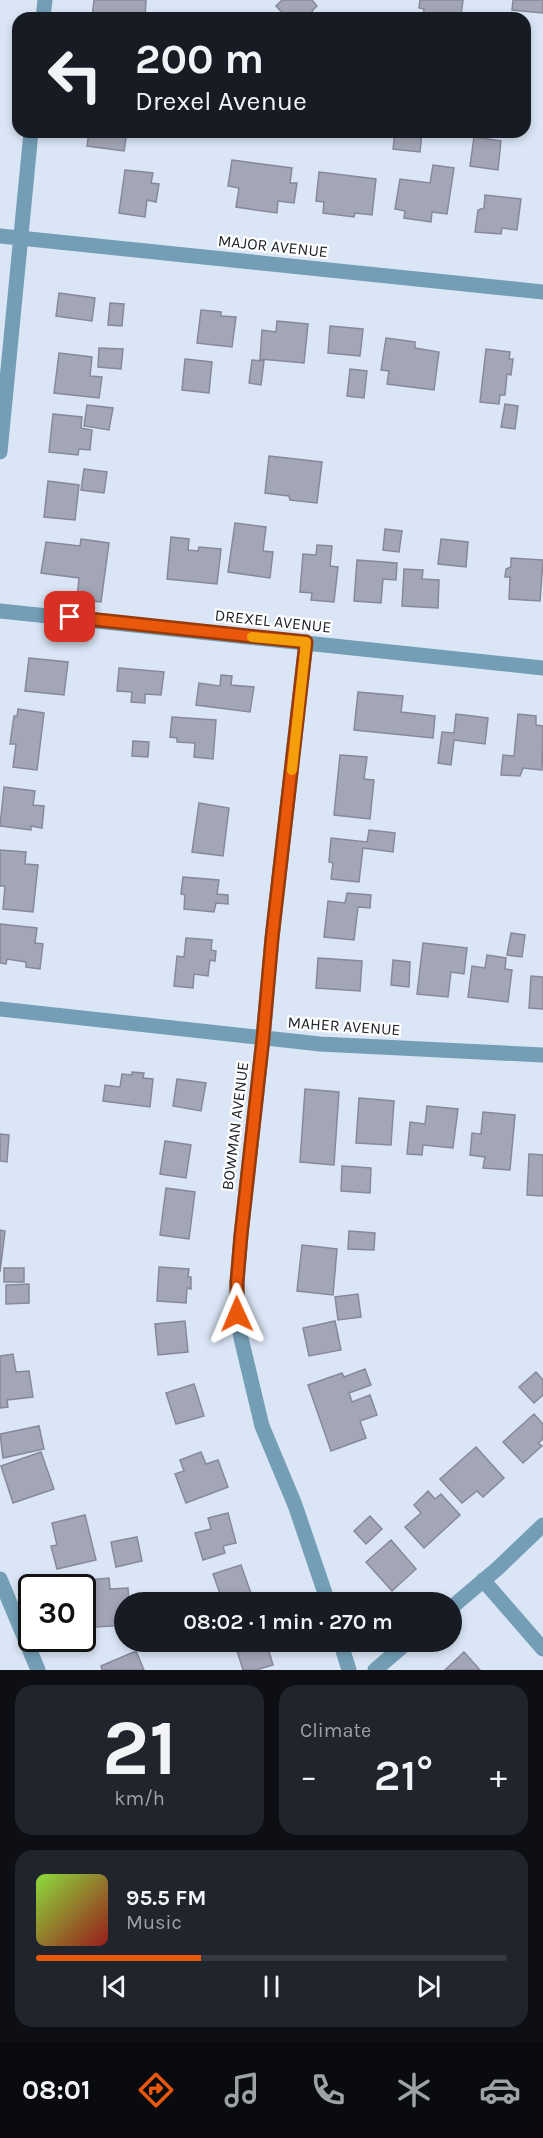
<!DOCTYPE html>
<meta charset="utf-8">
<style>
body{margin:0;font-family:Karla,sans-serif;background:#20242c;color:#f1f3f6;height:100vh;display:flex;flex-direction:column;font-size:22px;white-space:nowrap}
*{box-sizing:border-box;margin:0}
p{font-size:20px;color:#9ea1a6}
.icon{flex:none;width:33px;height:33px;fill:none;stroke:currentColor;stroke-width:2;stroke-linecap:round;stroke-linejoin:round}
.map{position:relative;height:1670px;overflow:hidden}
.drawer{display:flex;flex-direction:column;gap:15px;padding:15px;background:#0d0f14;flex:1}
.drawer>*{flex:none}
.top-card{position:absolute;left:12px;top:12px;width:519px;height:126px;border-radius:18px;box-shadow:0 3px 9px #0003;background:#171b24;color:#f1f3f6;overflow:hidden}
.speed{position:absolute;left:18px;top:1574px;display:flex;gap:12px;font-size:30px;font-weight:700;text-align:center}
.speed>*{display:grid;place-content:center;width:78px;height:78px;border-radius:50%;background:#171b24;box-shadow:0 3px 9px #0003;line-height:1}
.speed .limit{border:3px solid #111;border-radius:9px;background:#fff;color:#111}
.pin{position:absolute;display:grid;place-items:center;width:51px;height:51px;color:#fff;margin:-26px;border-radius:12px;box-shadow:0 3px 9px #0006}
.me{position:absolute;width:66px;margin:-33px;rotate:359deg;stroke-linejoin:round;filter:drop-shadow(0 0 4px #0008)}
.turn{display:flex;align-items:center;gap:21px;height:126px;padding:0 24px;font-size:27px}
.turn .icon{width:78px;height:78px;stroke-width:2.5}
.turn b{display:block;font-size:42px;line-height:51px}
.big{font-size:45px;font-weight:600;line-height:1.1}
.drawer .card{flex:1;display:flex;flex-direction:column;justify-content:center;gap:9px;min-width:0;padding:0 21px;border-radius:18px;background:#20242c}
.drawer .dial{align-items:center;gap:0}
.dial b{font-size:78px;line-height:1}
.song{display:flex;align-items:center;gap:18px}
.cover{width:72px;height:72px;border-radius:9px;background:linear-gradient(135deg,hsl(90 70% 55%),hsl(0 70% 35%))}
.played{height:6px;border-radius:3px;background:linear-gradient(90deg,#ea580c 35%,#363941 35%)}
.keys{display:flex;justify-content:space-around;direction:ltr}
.heat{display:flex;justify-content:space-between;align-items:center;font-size:33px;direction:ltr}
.drawer .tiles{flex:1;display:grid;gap:15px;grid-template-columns:1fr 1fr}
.card:last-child{grid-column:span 2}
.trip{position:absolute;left:114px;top:1592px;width:348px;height:60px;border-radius:30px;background:#171b24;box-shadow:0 3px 9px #0003;font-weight:600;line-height:60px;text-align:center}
.dock{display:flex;height:96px;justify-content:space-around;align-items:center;background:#090b0e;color:#9ea1a6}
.dock .icon{width:42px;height:42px}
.dock .current{color:#ea580c}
.dock b{font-size:27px;color:#f1f3f6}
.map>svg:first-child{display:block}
.building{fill:#a3a6b7;stroke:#87899a;stroke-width:1.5}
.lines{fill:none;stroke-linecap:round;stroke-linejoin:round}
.minor{stroke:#739eb6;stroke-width:15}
.route-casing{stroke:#983908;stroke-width:15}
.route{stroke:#ea580c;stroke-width:10}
.slow{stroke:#f59e0b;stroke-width:10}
.labels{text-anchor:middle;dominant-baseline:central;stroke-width:4.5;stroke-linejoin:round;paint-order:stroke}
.street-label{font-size:16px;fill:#21252b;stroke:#fff}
</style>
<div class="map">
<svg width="543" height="1670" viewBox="0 0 543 1670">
<rect width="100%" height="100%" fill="#dae6f6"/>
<path class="building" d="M94,0H146L145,18H92Z
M282,0H312L317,6L312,11L318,18H287L276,6Z
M420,0H463L461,16L448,15V18H423L424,9L419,8Z
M513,0H543V13L512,10Z
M89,132H127L124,151L87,146Z
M395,132H422L420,152L393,149Z
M474,137L501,141L498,170L470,166Z
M232,160L292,168L290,183H297L294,203L278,201L277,213L236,207L239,188L228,186Z
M433,165L454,168L447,214L432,212L431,222L404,218L405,211L395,209L400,179L430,183Z
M125,170L153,173L151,183L159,184L156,202L147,200L145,217L119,213Z
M319,172L376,179L372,215L355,213L354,217L323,213L324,202L316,201Z
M485,195L521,199L517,230L502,228L501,234L475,232L478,210L484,208Z
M59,293L95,298L92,321L56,316Z
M110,303L124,304L122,326L108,325Z
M201,310L221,312V316L236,317L232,347L197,343Z
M277,321L308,324L304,363L260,359L262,330L276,332Z
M330,326L363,329L360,356L328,353Z
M386,338L415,342V348L439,352L434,390L387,384L389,371L381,370Z
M99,348L123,349L121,369L98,367Z
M486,349L510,352L509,359H513L511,375L507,374L505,395H500L499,404L480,402Z
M59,353L92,357L90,376L102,377L99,398L54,393Z
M185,359L212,362L209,393L182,390Z
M252,360L264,361L261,385L249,383Z
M350,369L367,371L364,398L347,396Z
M505,404L518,406L515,429L501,427Z
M87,405L113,408L109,430L84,426Z
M53,414L82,417L81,428L92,430L90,450L79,449L78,455L49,452Z
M269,456L322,462L317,503L290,500L289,496L265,493Z
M84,469L107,472L104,493L81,490Z
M48,481L79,485L75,520L44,517Z
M235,523L266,527L263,551L273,552L270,578L228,572Z
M385,529L402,531L399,552L383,550Z
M171,537L189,539L188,550L198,551L199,547L221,549L217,584L167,579Z
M81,539L109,543L101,602L77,599L79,578L41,573L46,542L80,546Z
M441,539L468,542L466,567L438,564Z
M317,545L332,546L330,566L338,567L334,602L311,600L312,593L300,592L303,554L316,555Z
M511,558L543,560L540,601L509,599L510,577H505L506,569L511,567Z
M357,560L397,563L396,580L383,579L381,603L354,601Z
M404,569L423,570L422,579L439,580L438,608L402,606Z
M29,658L68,662L64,695L25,691Z
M119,668L164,672L161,695L145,694V703L131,702L132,692L117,691Z
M221,675L232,676L231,685L254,687L250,712L196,705L199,683L220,686Z
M358,692L403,696L401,712L435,716L433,738L354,730Z
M18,709L44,713L37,770L13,767L16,744H10L14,716H17Z
M456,714L488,718L485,744L454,740L451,765L438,763L442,732L454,733Z
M518,714L536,716V725L543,726L542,770L523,768L520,776L501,775L503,755L514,756Z
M172,717L216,720L213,759L194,757L195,743L177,742V738L170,737Z
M133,741L149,742L148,757L132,756Z
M340,755L367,757L364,779L374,780L370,819L334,815Z
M4,787L35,791L33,805L44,806L42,828L31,826V830L0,826Z
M199,803L229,808L223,856L192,852Z
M369,830L395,833L393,852L363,848L359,882L331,879L333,863L329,862L331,838L367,842Z
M0,850L26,852L25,864L38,865L33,912L3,909L5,886H0Z
M183,877L219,880L217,894L228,895V904L216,903L214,912L184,909L185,895L181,894Z
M347,893L371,895L370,908L358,907L354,940L324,937L328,901L345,903Z
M0,924L37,928L35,943L43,944L40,969L26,967V962L7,959L6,964L0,963Z
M511,933L525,935L522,957L507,955Z
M186,938L212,940L211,950L216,951L215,961L210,960L208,976L194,974L193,988L174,986L177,956L184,957Z
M423,943L467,948L464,974L451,972L448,997L417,994Z
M487,955L506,958L505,969L512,970L508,1002L468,997L472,966L485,968Z
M318,958L362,961L360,991L316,988Z
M393,960L410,962L409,987L391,985Z
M531,976L543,977V1009L529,1008Z
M132,1072L144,1073L143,1078L153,1079L150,1107L103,1101L105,1085L120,1087L122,1074L132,1075Z
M177,1079L206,1083L201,1111L173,1106Z
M305,1089L339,1092L334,1165L300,1162Z
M359,1098L394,1101L391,1145L356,1143Z
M427,1106L458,1109L453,1148L423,1145L422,1155L407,1154L410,1122L425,1124Z
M483,1112L515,1115L510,1170L483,1168L485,1157L470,1155L472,1133L481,1134Z
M0,1134L9,1135L7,1162L0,1161Z
M165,1141L191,1145L186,1178L160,1174Z
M529,1154L543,1155V1196L527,1195Z
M342,1166L371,1168L370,1193L341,1191Z
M166,1188L195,1192L189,1239L160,1235Z
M0,1230L5,1231L0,1272Z
M349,1231L375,1233L374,1250L348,1249Z
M302,1245L337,1249L333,1295L297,1291Z
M159,1267L189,1269L188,1277H191V1289L187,1288L186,1303L157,1301Z
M4,1268H24V1282H4Z
M29,1284V1303L6,1304V1285Z
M358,1294L361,1317L338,1320L335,1297Z
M185,1321L188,1352L158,1355L155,1324Z
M335,1321L341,1350L309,1356L303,1328Z
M13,1354L16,1372L29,1371L33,1397L7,1400L8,1407L0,1408V1356Z
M365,1369L371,1385L349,1393L352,1402L370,1395L377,1415L360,1421L366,1438L331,1451L308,1385L342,1373L344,1377Z
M536,1372L543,1380V1395L534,1403L519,1387Z
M194,1384L204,1416L176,1424L166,1393Z
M534,1414L543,1424V1439L538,1443L542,1446L523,1463L503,1442Z
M39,1426L44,1449L3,1458L0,1434Z
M476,1447L504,1478L483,1497L477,1491L462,1503L440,1479Z
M41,1452L54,1489L13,1503L1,1466Z
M201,1452L206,1464L218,1460L228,1487L186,1503L175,1474L184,1471L180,1460Z
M428,1491L435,1499L441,1494L460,1515L424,1548L405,1527L421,1513L414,1505Z
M228,1513L236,1543L223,1546L225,1553L203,1560L195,1533L211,1529L208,1518Z
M85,1515L96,1560L57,1569L51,1546L57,1545L52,1523Z
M370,1516L382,1529L366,1544L354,1531Z
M137,1537L142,1561L116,1567L111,1542Z
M391,1540L416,1569L392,1591L366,1562Z
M241,1565L253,1599L244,1602H223L213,1574Z
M109,1578L110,1589L128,1588L129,1602H124V1625L83,1628L82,1587H80L79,1581Z
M234,1641H266L273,1665L256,1670H243Z
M136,1651L144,1670H102L101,1666Z
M464,1652L480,1670H445Z"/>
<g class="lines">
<path class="minor" d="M43,18L45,0
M0,236L543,292
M0,452L31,132
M0,611L543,668
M306,642L272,938L263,1038L241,1235L237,1282V1314L241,1338L262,1426L295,1505L328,1602
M0,1009L320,1044L543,1055
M0,1579L38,1670
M483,1580L543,1649
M452,1607L498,1568L543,1525
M340,1641L349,1670
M375,1670L409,1641"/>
</g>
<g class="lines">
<g class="route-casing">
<path id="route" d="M70,617L306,642L272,938L263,1038L241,1235L237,1282V1314"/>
</g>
<use href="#route" class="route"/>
<path class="slow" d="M252,637L306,642L292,770"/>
</g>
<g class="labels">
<g class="street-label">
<text transform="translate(273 246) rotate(6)">MAJOR AVENUE</text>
<text transform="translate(273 621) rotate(6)">DREXEL AVENUE</text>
<text transform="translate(344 1026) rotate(4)">MAHER AVENUE</text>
<text transform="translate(235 1126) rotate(-83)">BOWMAN AVENUE</text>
</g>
</g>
</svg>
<div class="speed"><div class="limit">30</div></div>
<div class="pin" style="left:70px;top:617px;background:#d93025"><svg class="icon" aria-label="arrive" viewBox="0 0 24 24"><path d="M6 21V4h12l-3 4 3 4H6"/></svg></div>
<svg class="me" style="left:237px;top:1314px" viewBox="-20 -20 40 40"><path d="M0-17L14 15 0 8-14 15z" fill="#ea580c" stroke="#fff" stroke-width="4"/></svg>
<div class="trip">08:02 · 1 min · 270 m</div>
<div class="top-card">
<div class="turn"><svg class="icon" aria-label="left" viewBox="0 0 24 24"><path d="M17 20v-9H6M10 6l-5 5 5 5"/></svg><div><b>200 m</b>Drexel Avenue</div></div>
</div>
</div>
<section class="drawer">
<div class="tiles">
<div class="card dial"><b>21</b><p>km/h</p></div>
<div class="card"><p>Climate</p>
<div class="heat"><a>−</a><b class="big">21°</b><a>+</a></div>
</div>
<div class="card">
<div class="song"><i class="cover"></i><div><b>95.5 FM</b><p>Music</p></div></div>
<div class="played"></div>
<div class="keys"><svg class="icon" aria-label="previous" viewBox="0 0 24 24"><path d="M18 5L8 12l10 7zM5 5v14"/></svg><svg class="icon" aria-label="pause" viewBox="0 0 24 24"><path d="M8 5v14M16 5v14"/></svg><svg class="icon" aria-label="next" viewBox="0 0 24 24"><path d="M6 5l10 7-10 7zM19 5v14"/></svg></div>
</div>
</div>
</section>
<nav class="dock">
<b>08:01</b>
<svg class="icon current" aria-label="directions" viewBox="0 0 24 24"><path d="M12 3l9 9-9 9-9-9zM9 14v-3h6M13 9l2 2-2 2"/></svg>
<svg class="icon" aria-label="music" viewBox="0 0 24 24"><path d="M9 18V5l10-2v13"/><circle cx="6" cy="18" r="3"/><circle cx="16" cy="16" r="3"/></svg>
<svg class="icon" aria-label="phone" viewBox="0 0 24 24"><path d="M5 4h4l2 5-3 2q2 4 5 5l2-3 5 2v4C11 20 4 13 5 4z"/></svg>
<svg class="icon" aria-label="climate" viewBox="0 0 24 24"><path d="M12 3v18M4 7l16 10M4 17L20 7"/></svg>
<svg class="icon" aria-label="car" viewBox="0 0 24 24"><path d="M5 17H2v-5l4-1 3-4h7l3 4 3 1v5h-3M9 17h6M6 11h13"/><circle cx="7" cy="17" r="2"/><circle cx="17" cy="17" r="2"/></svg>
</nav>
